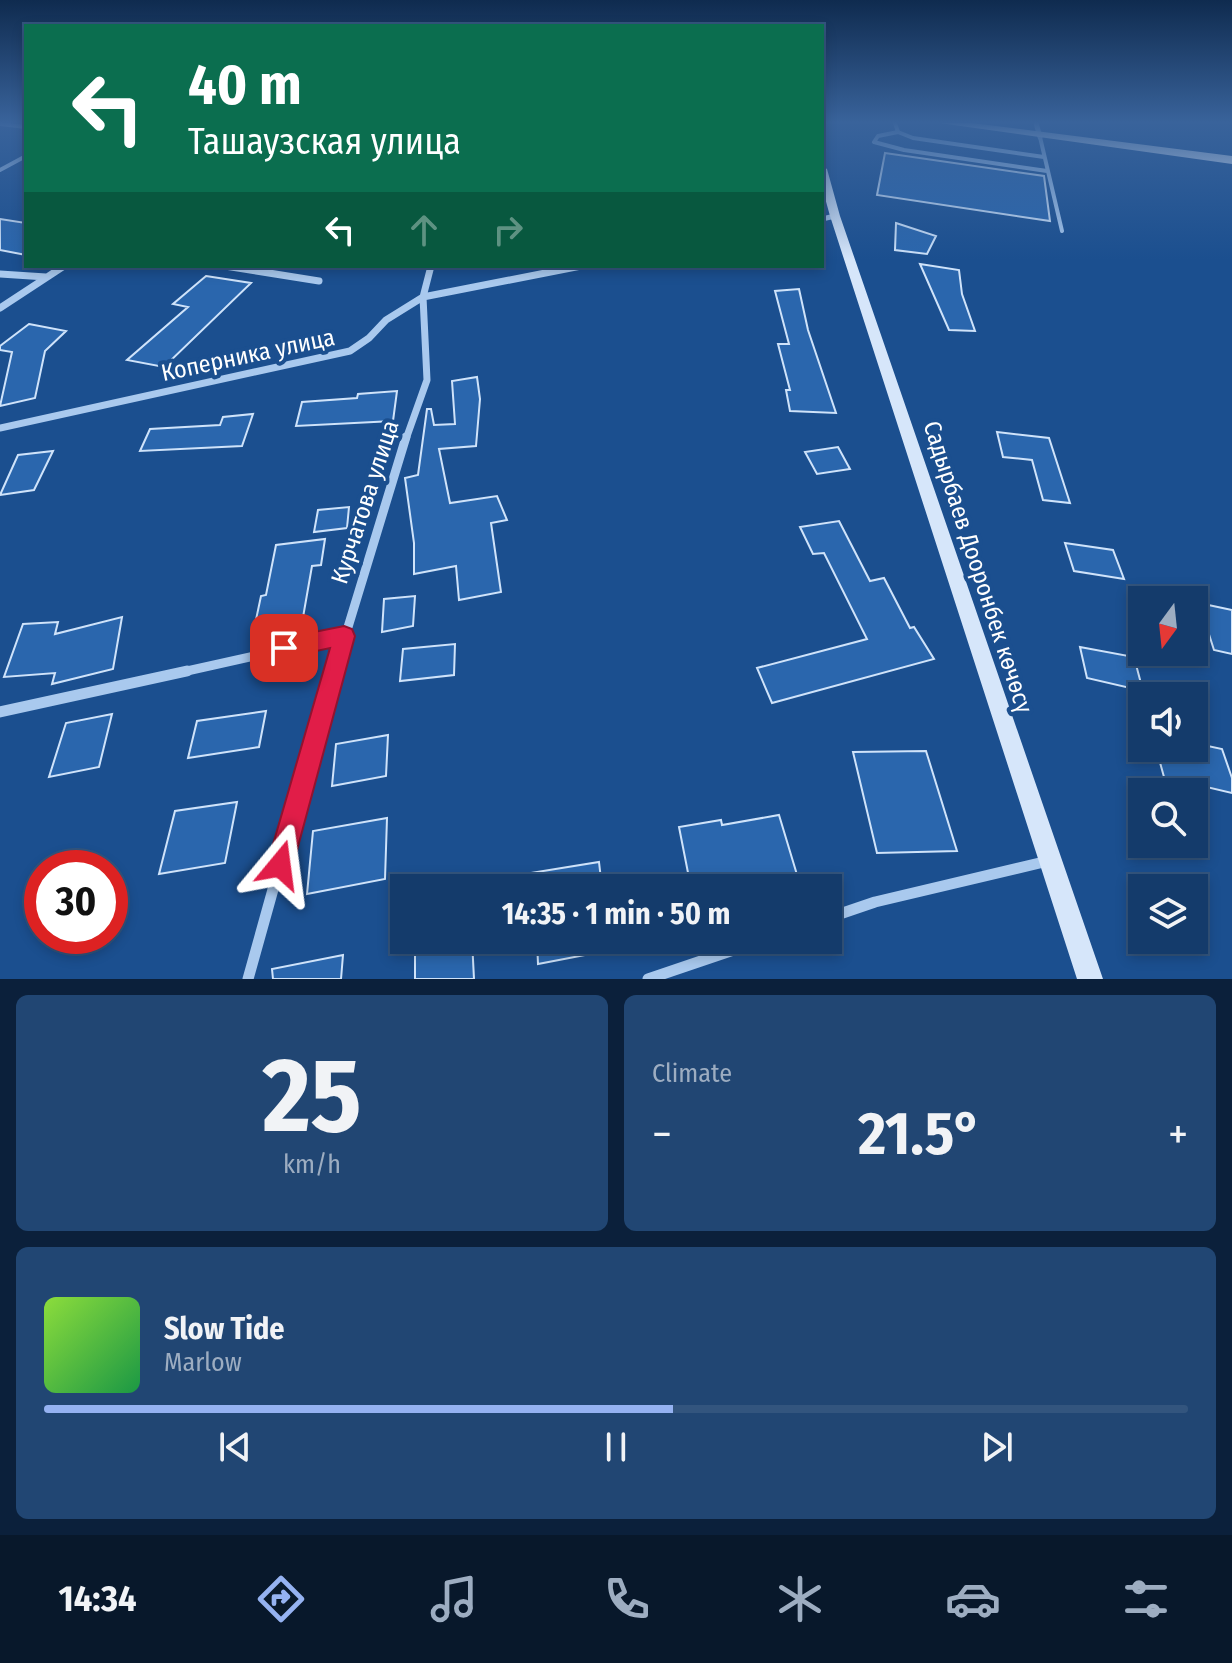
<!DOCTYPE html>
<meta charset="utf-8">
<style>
body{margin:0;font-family:"Fira Sans Condensed",sans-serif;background:#214673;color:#f1f3f6;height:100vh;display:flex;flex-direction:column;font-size:30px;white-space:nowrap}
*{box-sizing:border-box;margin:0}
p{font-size:26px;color:#9dadc1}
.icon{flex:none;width:44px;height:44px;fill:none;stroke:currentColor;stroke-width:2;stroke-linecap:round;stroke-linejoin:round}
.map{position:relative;height:979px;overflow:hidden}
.sheet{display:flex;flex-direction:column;gap:16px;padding:16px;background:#0b203b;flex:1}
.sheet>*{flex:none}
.guide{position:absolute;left:24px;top:24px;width:800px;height:244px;border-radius:0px;box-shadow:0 4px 12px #0003,0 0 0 2px #33557e;background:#0b6e4f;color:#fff;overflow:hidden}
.needle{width:52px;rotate:195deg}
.fabs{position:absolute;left:1128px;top:586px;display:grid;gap:16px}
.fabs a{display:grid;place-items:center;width:80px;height:80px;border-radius:0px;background:#143b6b;box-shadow:0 4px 12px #0003,0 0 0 2px #33557e;font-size:40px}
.speed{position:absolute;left:24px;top:850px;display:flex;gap:16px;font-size:40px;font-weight:700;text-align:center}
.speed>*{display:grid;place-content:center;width:104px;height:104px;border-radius:50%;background:#143b6b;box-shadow:0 4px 12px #0003,0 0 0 2px #33557e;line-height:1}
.speed .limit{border:12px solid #d22;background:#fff;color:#111}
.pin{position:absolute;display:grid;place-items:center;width:68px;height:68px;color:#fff;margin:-34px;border-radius:16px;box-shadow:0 4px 12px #0006}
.me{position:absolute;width:88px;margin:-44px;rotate:16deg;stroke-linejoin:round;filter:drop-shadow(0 0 6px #0008)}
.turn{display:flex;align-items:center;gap:28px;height:168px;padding:0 32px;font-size:36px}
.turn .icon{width:104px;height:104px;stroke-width:2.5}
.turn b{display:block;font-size:56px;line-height:68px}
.lanes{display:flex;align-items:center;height:76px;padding:0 32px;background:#0003;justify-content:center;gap:40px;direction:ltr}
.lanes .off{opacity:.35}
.big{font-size:60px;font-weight:700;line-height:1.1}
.sheet .card{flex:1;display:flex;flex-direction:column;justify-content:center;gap:12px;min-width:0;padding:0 28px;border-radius:12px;background:#214673}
.sheet .dial{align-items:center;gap:0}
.dial b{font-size:104px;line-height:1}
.song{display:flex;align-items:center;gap:24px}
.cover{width:96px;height:96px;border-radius:12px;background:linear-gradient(135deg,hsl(90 70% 55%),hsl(140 70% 35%))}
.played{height:8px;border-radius:4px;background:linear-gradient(90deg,#95b2f1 55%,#33557e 55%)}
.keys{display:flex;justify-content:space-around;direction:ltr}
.heat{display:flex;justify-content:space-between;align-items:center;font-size:44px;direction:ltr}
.sheet .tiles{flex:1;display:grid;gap:16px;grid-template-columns:1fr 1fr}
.card:last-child{grid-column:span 2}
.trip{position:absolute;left:390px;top:874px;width:452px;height:80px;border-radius:0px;background:#143b6b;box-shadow:0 4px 12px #0003,0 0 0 2px #33557e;font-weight:700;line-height:80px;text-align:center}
.menu{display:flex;height:128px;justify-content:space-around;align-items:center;background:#08182b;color:#9dadc1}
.menu .icon{width:56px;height:56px}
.menu .current{color:#95b2f1}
.menu b{font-size:36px;color:#f1f3f6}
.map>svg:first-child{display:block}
.building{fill:#2a66ad;stroke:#cfe3fa;stroke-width:2}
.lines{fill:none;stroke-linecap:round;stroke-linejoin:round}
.service{stroke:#a9c9ee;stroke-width:4}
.minor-far3{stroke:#a9c9ee;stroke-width:5}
.minor-far2{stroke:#a9c9ee;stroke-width:7}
.minor-far1{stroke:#a9c9ee;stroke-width:9}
.minor{stroke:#a9c9ee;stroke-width:11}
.secondary{fill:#d6e6fa;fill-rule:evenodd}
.primary{fill:#f0f6ff;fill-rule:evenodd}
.route{fill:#e11d48;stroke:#92132f;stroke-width:2}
.labels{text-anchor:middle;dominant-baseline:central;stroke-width:8;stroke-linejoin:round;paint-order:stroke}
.street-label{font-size:24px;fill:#fff;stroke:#1b4f8f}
</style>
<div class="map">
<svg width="1232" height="979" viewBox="0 0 1232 979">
<rect width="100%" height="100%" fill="#1b4f8f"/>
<path class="building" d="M885,153L1044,176L1050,221L877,195Z
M0,219L26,223V255L0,250Z
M896,223L936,236L927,254L895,250Z
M920,264L959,270L962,294L975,331L949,330Z
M206,276L251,283L164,367L127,360L188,307L173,304Z
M799,289L808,330L836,413L790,411L786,390H790L778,344H789L775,291Z
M29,324L66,331L45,351L35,398L0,406L12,352L0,350V346Z
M477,377L480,399L476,446L439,449L450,503L497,496L507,520L491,523L501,592L459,600L456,566L414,574V543L405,478L418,475L427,409H431L434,425L455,424L452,381Z
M397,391L393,421L296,426L302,402L357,398L358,394Z
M253,414L242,446L140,451L150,429L220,425L223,417Z
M997,432L1049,438L1070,503L1043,500L1032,460L1003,457Z
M838,447L850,469L817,474L805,452Z
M53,451L34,490L0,495L18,455Z
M349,507L347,528L314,532L318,510Z
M839,521L870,581L884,578L910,628L914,627L934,659L772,703L757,668L867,639L824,553L813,554L800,527Z
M325,539L321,565L312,566L302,623L254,629L261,596L266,595L276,545Z
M1065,543L1113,550L1124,579L1074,571Z
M415,596L413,626L382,632L384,599Z
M1199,603L1232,610V654L1214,650Z
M122,617L113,669L52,684L55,673L4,677L23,624L58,622L55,634Z
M455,644L454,675L400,681L403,649Z
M1080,647L1134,657L1143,691L1087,678Z
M266,711L259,747L188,758L197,721Z
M112,714L99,767L49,777L66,723Z
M388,735L386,776L332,786L336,744Z
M1194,743L1222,749L1232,778V793L1164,777L1156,748H1194Z
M926,751L957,851L877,853L853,752Z
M237,802L225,863L159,874L175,811Z
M779,815L801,888H691L679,827L721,820L722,825Z
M387,818L385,879L307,894L313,831Z
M599,862L602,888H513L512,876Z
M463,940H472L474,979H415V952Z
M537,940H605L606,951L538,964Z
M343,955L341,979H273L272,969Z"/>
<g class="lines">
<path class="service" d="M895,123L898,132L913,138L1044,157
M0,124L26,127
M898,132L878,136L874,142L904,150L1047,171
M1040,137L1062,231
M0,170L26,156"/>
<path class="minor-far3" d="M1036,123L1040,137
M822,219L835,216"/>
<path class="minor-far2" d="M225,266L319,281
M0,274L46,277
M0,308L64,266
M0,428L350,351L369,338L386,320L423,297L581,266
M406,439L427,380L423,297L431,266"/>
<path class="minor-far1" d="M178,673L344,636
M334,673L406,437"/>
<path class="minor" d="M0,712L187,671
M828,918L875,902L1048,861
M248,979L334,671
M648,979L763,940"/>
<path class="secondary" d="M822,166L827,169L840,216L1103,979H1077L830,216L822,187Z"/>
<path class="primary" d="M939,123H972L1232,156V164Z"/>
</g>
<linearGradient id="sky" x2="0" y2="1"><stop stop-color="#0f2b4f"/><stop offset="0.47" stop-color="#39639b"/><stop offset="1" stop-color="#39639b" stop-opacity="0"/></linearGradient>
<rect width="1232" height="260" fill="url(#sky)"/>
<path class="route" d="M344,626L352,629L355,636L293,865L289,874L280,878L271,874L267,865L330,648L284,658L276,655L273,648L276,641L284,638Z"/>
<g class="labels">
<g class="street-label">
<text transform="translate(248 355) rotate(-12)">Коперника улица</text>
<text transform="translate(365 502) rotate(-72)">Курчатова улица</text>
<text transform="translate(978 567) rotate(72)">Садырбаев Дооронбек көчөсү</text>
</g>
</g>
</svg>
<div class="fabs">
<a><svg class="needle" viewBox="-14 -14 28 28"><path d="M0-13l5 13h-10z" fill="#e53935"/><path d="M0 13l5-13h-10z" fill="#9dadc1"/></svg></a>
<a><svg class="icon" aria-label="sound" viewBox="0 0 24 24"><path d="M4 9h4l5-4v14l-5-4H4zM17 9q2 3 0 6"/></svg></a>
<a><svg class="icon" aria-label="search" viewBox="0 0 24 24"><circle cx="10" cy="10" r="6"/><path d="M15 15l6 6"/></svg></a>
<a><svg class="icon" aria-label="layers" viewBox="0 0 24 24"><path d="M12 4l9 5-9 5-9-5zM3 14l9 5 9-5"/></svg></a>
</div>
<div class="speed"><div class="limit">30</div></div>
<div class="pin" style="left:284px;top:648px;background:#d93025"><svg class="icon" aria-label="arrive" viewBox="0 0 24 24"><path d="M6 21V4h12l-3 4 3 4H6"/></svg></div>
<svg class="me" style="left:280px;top:865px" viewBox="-20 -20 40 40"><path d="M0-17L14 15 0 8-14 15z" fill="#e11d48" stroke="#fff" stroke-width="4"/></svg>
<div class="trip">14:35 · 1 min · 50 m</div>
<div class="guide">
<div class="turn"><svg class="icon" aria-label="left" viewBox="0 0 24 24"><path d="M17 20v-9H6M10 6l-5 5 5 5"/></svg><div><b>40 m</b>Ташаузская улица</div></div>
<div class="lanes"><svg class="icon" aria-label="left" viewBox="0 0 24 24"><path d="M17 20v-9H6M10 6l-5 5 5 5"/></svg><svg class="icon off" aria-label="ahead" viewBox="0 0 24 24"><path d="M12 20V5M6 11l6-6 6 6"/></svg><svg class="icon off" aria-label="right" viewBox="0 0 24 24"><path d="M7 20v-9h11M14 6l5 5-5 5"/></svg></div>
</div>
</div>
<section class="sheet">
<div class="tiles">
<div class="card dial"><b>25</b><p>km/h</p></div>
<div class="card"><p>Climate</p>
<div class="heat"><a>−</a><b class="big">21.5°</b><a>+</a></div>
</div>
<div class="card">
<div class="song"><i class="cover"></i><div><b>Slow Tide</b><p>Marlow</p></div></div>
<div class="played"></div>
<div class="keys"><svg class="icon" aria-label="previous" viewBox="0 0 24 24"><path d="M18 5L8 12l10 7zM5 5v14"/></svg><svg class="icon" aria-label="pause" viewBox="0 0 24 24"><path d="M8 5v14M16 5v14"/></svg><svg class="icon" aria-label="next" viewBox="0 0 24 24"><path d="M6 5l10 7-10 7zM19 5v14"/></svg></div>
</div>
</div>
</section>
<nav class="menu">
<b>14:34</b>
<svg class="icon current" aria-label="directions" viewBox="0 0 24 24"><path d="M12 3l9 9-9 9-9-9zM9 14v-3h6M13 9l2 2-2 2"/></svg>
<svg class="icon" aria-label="music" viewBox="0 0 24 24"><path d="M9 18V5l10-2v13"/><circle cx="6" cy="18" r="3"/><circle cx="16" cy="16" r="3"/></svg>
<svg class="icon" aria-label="phone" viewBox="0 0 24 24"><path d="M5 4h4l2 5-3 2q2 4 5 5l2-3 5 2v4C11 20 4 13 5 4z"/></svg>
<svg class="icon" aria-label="climate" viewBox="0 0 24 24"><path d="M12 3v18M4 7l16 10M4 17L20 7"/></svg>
<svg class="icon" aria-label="car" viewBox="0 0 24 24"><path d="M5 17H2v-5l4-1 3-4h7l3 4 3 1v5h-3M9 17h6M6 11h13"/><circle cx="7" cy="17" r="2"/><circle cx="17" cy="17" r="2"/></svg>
<svg class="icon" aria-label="filters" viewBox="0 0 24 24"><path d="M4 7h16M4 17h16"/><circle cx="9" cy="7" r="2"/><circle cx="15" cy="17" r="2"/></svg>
</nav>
